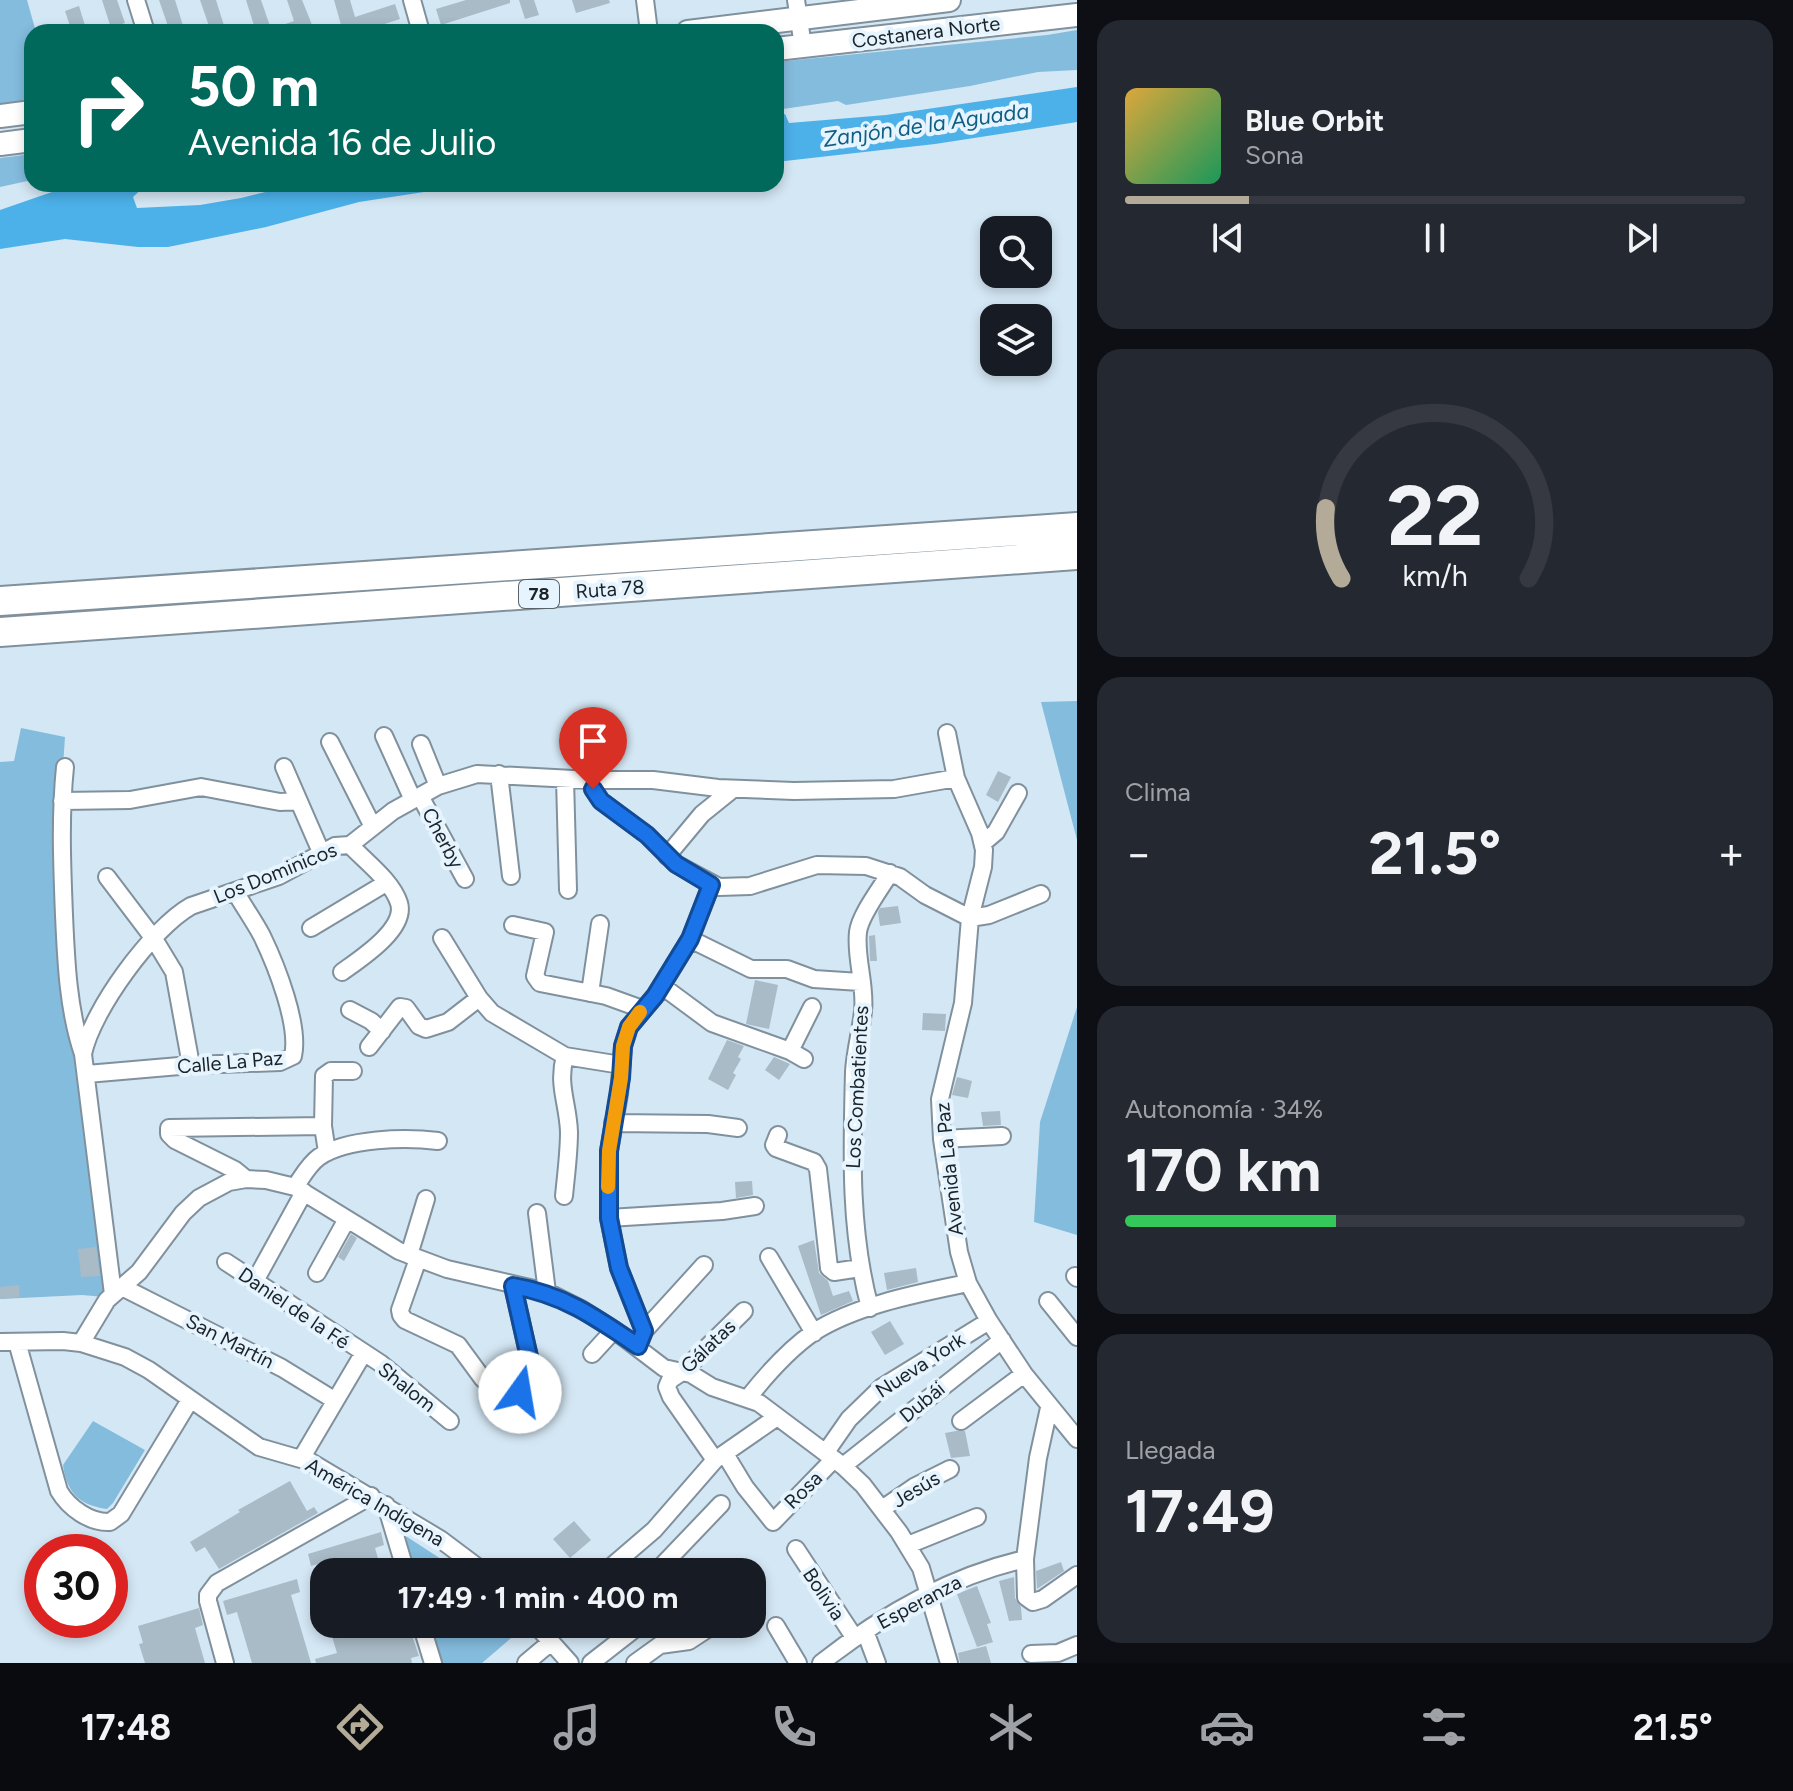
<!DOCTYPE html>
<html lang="es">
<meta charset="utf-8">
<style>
body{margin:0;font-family:Figtree,sans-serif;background:#242831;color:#f1f3f6;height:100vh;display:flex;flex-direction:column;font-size:30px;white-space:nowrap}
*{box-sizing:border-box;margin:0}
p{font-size:26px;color:#9ea1a6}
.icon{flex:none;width:44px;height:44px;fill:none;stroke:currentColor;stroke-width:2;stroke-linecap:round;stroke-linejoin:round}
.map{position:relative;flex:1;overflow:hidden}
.drawer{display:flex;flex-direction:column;gap:20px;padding:20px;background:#0d0f14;width:716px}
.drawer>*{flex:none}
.hud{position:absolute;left:24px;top:24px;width:760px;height:168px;border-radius:24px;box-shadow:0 4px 12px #0003;background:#00695c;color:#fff;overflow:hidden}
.fabs{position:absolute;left:980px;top:216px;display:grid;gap:16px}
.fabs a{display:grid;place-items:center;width:72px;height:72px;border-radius:16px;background:#171b24;box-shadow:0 4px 12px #0003;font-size:40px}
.speed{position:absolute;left:24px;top:1534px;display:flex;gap:16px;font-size:40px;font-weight:700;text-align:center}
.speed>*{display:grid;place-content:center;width:104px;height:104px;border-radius:50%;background:#171b24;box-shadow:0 4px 12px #0003;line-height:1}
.speed .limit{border:12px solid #d22;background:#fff;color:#111}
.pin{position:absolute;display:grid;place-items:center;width:68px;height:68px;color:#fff;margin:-82px -34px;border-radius:50% 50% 50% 0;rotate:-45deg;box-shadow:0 0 8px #0007}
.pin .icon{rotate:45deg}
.me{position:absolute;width:88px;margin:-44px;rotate:13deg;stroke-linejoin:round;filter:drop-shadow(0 0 6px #0008)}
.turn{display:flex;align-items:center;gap:28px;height:168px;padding:0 32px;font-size:36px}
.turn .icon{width:104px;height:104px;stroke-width:2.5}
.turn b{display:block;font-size:56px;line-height:68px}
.big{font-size:60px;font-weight:700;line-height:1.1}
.drawer .card{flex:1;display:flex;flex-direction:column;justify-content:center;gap:12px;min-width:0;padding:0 28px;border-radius:24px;background:#242831}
.drawer .dial{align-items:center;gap:0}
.dial svg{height:208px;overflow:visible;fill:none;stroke:#363941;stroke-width:7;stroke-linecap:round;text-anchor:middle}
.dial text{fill:#f1f3f6;stroke:none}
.song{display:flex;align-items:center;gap:24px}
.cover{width:96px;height:96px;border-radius:12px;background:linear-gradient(135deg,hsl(40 70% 55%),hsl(150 70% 35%))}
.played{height:8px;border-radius:4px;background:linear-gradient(90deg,#b3ab97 20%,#363941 20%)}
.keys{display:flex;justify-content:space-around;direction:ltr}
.heat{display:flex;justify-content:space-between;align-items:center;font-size:44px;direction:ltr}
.charge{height:12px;border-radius:6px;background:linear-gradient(90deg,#34c759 34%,#363941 0)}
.trip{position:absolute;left:310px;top:1558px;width:456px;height:80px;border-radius:24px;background:#171b24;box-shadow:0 4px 12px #0003;font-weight:700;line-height:80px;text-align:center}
.tabs{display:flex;height:128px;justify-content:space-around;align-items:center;background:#090b0e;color:#9ea1a6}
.tabs .icon{width:56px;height:56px}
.tabs .active{color:#b3ab97}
.tabs b{font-size:36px;color:#f1f3f6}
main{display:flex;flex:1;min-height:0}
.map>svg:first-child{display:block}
.green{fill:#84bcde}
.water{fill:#4cb1e9}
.building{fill:#a9bbc7}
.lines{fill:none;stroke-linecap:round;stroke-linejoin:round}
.street-casing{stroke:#80919d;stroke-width:20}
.secondary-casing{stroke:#80919d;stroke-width:26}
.highway-casing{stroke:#80919d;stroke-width:32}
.street{stroke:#fff;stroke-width:16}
.secondary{stroke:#fff;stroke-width:22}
.highway{stroke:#fff;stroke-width:28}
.route-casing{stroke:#114b97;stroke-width:20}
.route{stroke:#1a73e8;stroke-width:14}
.slow{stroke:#f59e0b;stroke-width:14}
.labels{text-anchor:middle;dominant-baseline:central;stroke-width:8;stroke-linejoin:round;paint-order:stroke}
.shield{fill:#e5f4fe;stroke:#586268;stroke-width:2}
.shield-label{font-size:18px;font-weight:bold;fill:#1c2328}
.street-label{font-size:20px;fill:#1c2328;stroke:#e5f4fe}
.water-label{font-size:22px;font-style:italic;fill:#105e83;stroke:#e5f4fe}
</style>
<main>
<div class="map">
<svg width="1077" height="1663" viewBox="0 0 1077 1663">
<rect width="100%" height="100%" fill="#d4e7f4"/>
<path class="green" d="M0,0H27L36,32H32V99L0,107Z
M1077,30V70L1038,72L970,86L846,105L838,101L776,110V62L1047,35Z
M32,154V180L0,187V158Z
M1077,701V840L1041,702Z
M21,728L65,737L58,840L105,1297L82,1295L0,1299V762L14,761Z
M1077,1007V1235L1034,1222L1040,1122Z
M93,1421L145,1450L113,1503L107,1509C78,1505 67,1492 63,1465Z
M395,1529L461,1572H408Z
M423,1624H514L517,1633L482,1663H435Z"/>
<path class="water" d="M1077,87V122L935,144L776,162V116L785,114L789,123L886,115Z
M75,184H147L133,197L137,208L200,205L241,198L298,184H476L359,202L266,227L168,247H138L65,239L0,249V210Z"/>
<path class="building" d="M102,0H117L125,23L111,28Z
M159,0H175L185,32H170Z
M200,0H216L226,32H211Z
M246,0H261L271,29L294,21L287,0H302L315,32H256Z
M334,0H350L355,17L395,4L400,19L360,32H343Z
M466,0H510V3L441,25L436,9Z
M519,0H534L539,15L525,19Z
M572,0H609L610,3L576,13Z
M79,6L87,32H72L65,11Z
M998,771L1011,777L998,802L986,795Z
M898,906L901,923L880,926L878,912L880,908Z
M875,935L877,961H870L869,936Z
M755,980L778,985L769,1029L746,1024Z
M923,1013L946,1014L945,1031L922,1030Z
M727,1040L744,1046L738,1057L741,1059L733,1073L736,1075L728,1090L708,1079Z
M774,1057L790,1064L779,1080L765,1070Z
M957,1077L972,1081L968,1098L952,1095Z
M1000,1111L1001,1125L983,1126L981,1112Z
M752,1181L753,1195L736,1198L735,1182Z
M351,1234L357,1238L344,1261L338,1257Z
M814,1240L819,1273L828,1281L833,1296L849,1291L853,1301L821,1315L798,1246Z
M96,1247L100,1276L81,1277L78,1249Z
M916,1268L918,1282L887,1290L884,1273Z
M19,1285L20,1297L0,1299V1287Z
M890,1321L904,1344L885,1355L871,1332Z
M956,1431H965L970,1456L951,1458L945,1433Z
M290,1481L307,1511L314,1507L318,1513L219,1569L205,1547L196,1552L190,1542L240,1512L238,1510Z
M574,1521L591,1540L570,1558L553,1539Z
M381,1532L384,1545L375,1548L382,1572H323L321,1563L311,1566L308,1554Z
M1061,1562L1064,1571L1037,1589L1036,1571Z
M1014,1577L1015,1598L1021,1607L1022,1620L1009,1621L999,1581Z
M297,1579L300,1592L291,1595L311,1663H252L237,1612L227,1615L223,1601Z
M977,1586L991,1623L987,1624L993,1642L977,1647L957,1594Z
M199,1608L203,1625L195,1628L205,1663H145L139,1644L143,1643L138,1626Z
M339,1624H408L419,1656L411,1658L412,1663H316L315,1659L337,1653L331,1633L341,1630Z
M986,1646L991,1663H960L958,1653Z"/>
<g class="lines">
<g class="street-casing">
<path id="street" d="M136,0L146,32
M412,0L421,32
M645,0L649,32
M796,0L803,46
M947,733L956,778L980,833L984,850L983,867L970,918L963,1003L940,1099L942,1139L959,1252L968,1283L989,1321L1024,1374L1077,1439
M384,736L413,800
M330,742L373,827
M421,744L438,786
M65,767C60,816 62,865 64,915C66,961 68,1010 83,1054
M284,767L321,852
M499,774L511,876
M565,779L568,890
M592,780L593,789L601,801L647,835L676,864L719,887L750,886L817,865L866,866L900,877L925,895L970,918L989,915L1041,894
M420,796L465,879
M62,801L130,800L201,787L280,802L298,801
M983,843L996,832L1018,793
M667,856L702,814L733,789
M107,877L154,939L174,972L191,1065
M513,925L545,932L535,976L540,983L606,996L642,1009
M311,928L386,883
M442,938L479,998L492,1013L565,1056L621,1065
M690,939L751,969H787L814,979L860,982
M342,972C360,959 407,929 399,903C392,881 365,861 350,845
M662,986L712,1023L790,1051L804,1059
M590,993L600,924
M350,1010L371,1021L382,1031
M369,1047L400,1007L406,1008L419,1026L426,1029L448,1022L479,998
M790,1051L812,1007
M87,1074L191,1065L280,1062L293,1056C300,1025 276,965 262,936C254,921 244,907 236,893
M613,1123L708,1124L738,1128
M778,1135L774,1145L776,1148L814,1162L818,1169L829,1268L834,1272L860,1268
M942,1139L1002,1136
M327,1152L323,1126L324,1076L331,1071H353
M246,1179L235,1170L175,1140L169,1134V1128L323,1126
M295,1187C302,1177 309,1164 319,1157C347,1138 406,1137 438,1141
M564,1196C566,1175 569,1153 569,1132C568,1103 557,1085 565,1056
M537,1213L547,1292
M609,1218L722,1211L755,1206
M409,1255L426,1199
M769,1257L814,1333
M418,1259L400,1310L401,1315L405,1320L458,1345L483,1379
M226,1262L380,1363L450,1421
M317,1273L347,1219
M1075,1276L1077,1278
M255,1281L304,1192
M513,1286L529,1357L519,1381L520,1392L525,1407
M122,1287L282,1368L334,1400
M113,1294L83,1054C92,1010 152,928 191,906L279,876L335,846L350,845L393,811L438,786L477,774L592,780H653L718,788L794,791L894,789L956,778
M1048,1301L1077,1337
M870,1308C849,1230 852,1151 854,1072C855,1052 861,1031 863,1011C866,985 855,958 858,932C860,915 881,888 890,873
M644,1331L704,1265
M0,1342L63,1341L81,1343L125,1357L149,1370L259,1447L311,1462L440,1539L484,1572
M17,1342L59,1491C69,1508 90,1523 110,1522L121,1514L190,1400
M81,1343L107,1300L139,1272L183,1213L199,1198L229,1182L246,1179L266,1180L295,1187L399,1251L447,1269L547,1292L581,1309L614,1330L664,1368L691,1374L712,1387L759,1403L843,1466L863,1485L899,1532L921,1568L949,1663
M638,1346L644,1331L619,1268L609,1218V1151L619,1094L623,1046L629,1027L655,996L690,939L711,885
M592,1354L614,1330
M748,1398C767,1374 789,1349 814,1332C856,1305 920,1293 968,1283
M1049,1408L1038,1458L1025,1559L1026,1597L1033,1602L1043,1599L1077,1575
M961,1421L1024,1374
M826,1452L849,1419L882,1387L989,1321
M725,1454L745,1487L773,1522L834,1459
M301,1459L363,1354
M715,1460L671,1397L667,1387L670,1380L682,1372L744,1311
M843,1466L1002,1340
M386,1505L406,1572
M882,1509L914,1487L950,1469
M908,1545L977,1517
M796,1549L854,1637
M605,1572L654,1530L715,1460L777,1417
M656,1572L721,1504
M421,1624L433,1663
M535,1624L570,1663
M776,1626L798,1663
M865,1631L877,1663
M1031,1654L1058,1653L1077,1645
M225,1663L208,1601V1595L217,1583L371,1496
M526,1663L551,1642
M591,1663L641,1624
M635,1663L660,1645L689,1641L715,1624
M821,1663C881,1616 950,1576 1025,1559"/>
</g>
<g class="secondary-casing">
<path id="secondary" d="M688,32L949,0
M776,49L1077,15
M0,116L32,112
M0,144L32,140"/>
</g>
<g class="highway-casing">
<path id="highway" d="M0,601L1077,527
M0,632L1077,555"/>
</g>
<use href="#street" class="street"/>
<use href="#secondary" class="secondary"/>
<use href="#highway" class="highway"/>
</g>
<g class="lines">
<g class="route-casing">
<path id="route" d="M520,1392L519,1381L529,1357L513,1286C563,1294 597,1318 638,1346L644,1331L619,1268L609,1218V1151L621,1078L623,1046L629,1027L655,996L690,939L711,885L676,864L647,835L601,801L593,789"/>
</g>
<use href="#route" class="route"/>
<path class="slow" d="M608,1187L609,1151L621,1078L623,1046L629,1027L640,1012"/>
</g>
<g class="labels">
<rect class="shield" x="519" y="580" width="40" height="28" rx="6"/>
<g class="shield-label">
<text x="539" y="594">78</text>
</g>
<g class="street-label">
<text transform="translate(926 32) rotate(-7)">Costanera Norte</text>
<text transform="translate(610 589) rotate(-4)">Ruta 78</text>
<text transform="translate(443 838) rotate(62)">Cherby</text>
<text transform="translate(275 873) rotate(-22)">Los Dominicos</text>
<text transform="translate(230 1062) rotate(-5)">Calle La Paz</text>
<text transform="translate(857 1087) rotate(-87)">Los Combatientes</text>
<text transform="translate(949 1169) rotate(-96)">Avenida La Paz</text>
<text transform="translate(294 1308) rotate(34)">Daniel de la Fé</text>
<text transform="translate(230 1341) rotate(27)">San Martín</text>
<text transform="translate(708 1346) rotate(-44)">Gálatas</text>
<text transform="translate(920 1365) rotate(-33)">Nueva York</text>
<text transform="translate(407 1387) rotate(38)">Shalom</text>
<text transform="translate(922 1402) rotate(-39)">Dubái</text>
<text transform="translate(916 1489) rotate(-31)">Jesús</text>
<text transform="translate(803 1490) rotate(-45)">Rosa</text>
<text transform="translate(375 1502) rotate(30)">América Indígena</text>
<text transform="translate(824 1594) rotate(56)">Bolivia</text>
<text transform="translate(919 1602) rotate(-28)">Esperanza</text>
</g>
<g class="water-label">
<text transform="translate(926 125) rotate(-8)">Zanjón de la Aguada</text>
</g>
</g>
</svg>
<div class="fabs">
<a><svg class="icon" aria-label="search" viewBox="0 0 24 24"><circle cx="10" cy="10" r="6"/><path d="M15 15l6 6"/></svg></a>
<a><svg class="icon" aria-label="layers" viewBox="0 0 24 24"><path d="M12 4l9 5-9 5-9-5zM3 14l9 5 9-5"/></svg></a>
</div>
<div class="speed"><div class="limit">30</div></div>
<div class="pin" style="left:593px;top:789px;background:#d93025"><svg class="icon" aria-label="arrive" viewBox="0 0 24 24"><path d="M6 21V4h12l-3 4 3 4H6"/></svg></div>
<svg class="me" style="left:520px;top:1392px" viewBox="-20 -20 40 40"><circle r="19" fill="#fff"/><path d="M0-13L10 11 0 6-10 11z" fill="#1a73e8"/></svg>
<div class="trip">17:49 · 1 min · 400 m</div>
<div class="hud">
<div class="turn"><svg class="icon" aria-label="right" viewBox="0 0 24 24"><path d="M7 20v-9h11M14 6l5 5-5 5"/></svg><div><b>50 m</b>Avenida 16 de Julio</div></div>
</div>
</div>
<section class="drawer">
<div class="card">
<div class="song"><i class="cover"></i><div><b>Blue Orbit</b><p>Sona</p></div></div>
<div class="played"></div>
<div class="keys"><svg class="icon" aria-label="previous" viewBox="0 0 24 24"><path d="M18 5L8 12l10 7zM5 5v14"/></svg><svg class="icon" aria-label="pause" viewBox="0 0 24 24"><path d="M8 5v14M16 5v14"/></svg><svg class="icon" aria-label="next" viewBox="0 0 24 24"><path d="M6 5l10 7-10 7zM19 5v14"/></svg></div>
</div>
<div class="card dial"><svg viewBox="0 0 100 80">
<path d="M14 69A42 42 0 1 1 86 69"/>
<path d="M14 69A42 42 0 0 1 8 42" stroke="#b3ab97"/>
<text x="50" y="56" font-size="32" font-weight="700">22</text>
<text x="50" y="72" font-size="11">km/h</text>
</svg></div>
<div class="card"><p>Clima</p>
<div class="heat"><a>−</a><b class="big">21.5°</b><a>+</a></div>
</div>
<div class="card"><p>Autonomía · 34%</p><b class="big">170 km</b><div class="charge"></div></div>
<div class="card"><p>Llegada</p><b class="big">17:49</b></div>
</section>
</main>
<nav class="tabs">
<b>17:48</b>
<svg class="icon active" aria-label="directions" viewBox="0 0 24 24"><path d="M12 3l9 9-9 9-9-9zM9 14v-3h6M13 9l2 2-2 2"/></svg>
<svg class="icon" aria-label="music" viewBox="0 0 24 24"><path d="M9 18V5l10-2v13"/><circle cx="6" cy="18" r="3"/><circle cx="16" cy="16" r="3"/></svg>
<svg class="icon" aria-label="phone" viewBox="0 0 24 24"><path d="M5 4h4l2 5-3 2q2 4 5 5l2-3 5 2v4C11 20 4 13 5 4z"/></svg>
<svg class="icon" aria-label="climate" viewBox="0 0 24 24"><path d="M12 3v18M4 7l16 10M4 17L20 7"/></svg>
<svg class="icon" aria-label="car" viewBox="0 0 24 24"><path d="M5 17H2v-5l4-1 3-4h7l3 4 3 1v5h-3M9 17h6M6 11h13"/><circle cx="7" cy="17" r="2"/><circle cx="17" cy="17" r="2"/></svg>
<svg class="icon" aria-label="filters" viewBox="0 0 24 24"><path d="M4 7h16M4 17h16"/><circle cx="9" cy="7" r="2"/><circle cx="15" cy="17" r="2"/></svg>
<b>21.5°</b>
</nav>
